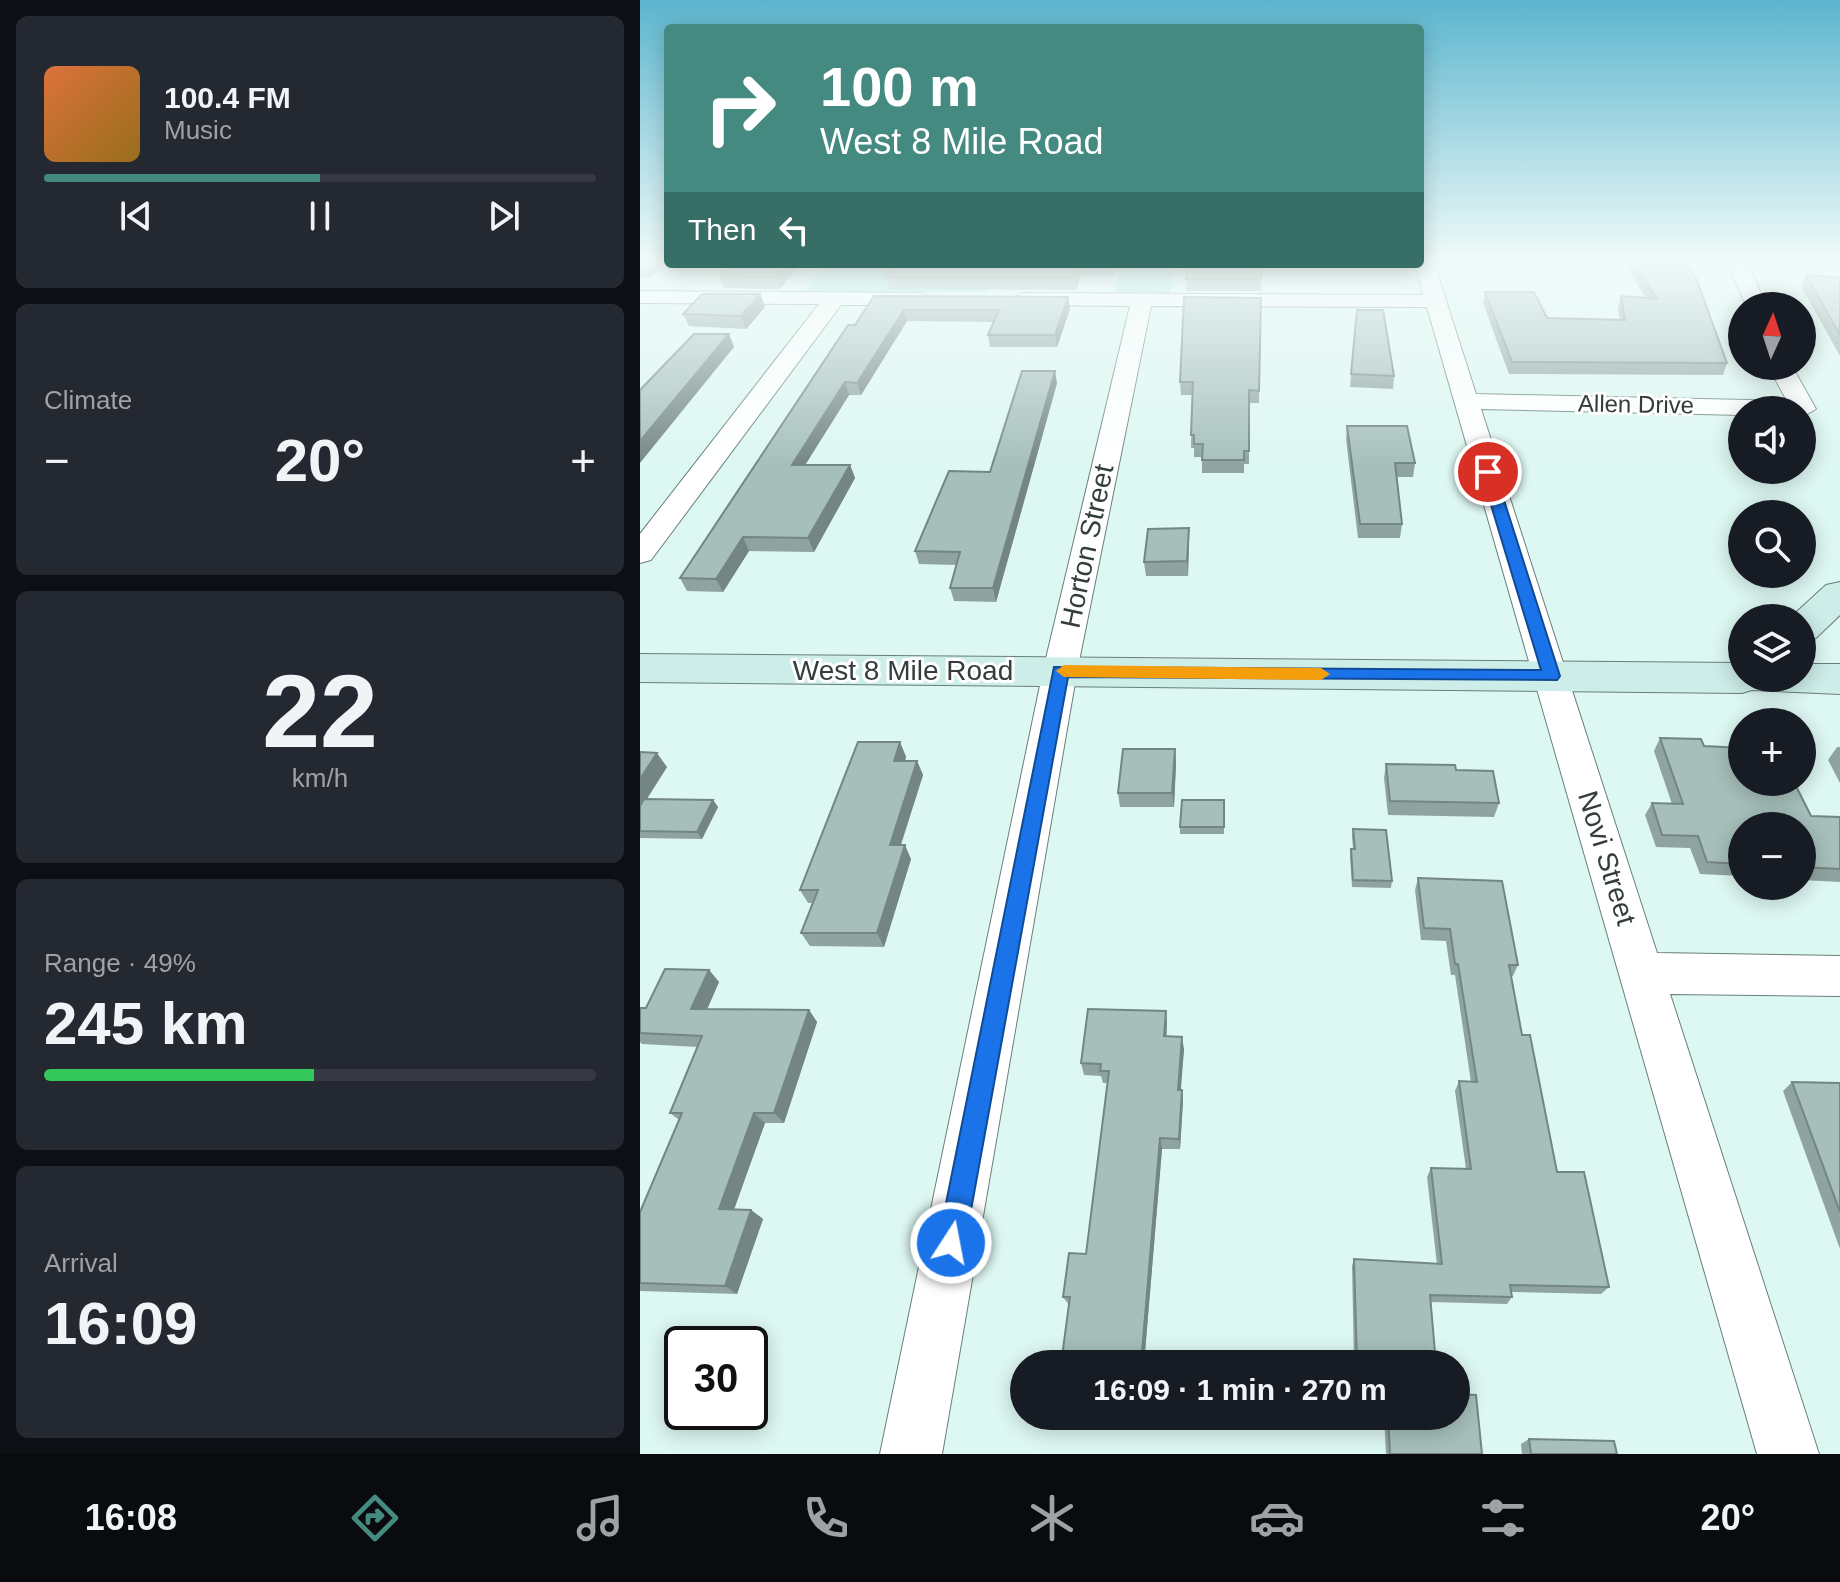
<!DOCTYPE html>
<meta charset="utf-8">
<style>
body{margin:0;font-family:Helvetica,sans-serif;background:#242831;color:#f1f3f6;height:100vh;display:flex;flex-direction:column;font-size:30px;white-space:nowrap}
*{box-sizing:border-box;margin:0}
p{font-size:26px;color:#9ea1a6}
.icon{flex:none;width:44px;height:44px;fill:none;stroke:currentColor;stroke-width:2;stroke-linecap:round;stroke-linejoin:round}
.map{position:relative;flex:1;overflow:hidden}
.drawer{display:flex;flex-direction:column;gap:16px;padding:16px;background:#0d0f14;width:640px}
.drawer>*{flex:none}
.banner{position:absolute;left:24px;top:24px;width:760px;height:244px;border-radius:8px;box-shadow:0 4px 20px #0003;background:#458a80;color:#fff;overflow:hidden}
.needle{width:52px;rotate:3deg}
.tools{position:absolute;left:1088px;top:292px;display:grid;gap:16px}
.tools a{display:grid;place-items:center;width:88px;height:88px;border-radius:50%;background:#171b24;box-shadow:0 4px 20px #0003;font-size:40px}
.speed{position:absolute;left:24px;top:1326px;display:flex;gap:16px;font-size:40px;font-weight:700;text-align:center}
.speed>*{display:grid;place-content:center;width:104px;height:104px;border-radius:50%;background:#171b24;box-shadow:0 4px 20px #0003;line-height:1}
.speed .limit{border:4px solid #111;border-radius:12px;background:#fff;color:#111}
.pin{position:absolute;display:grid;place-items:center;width:68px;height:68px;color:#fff;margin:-34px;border:4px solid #fff;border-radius:50%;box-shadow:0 2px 8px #0007}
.me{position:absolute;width:88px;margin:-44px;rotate:11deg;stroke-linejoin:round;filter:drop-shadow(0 0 6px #0008)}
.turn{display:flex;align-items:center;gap:28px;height:168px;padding:0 24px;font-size:36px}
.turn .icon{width:104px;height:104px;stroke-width:2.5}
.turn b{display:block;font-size:56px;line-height:68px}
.then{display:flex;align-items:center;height:76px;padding:0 24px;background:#0003;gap:16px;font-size:30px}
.big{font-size:60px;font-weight:700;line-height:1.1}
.drawer .tile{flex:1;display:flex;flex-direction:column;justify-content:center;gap:12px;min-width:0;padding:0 28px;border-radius:12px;background:#242831}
.drawer .dial{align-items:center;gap:0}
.dial b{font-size:104px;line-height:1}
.song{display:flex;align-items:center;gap:24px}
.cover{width:96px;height:96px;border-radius:12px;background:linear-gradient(135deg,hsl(20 70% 55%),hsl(40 70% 35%))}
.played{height:8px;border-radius:4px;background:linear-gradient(90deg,#458a80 50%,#363941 50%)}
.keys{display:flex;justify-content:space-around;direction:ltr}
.heat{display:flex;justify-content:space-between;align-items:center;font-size:44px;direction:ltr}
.charge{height:12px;border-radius:6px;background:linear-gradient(90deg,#34c759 49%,#363941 0)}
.trip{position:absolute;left:370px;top:1350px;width:460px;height:80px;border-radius:40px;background:#171b24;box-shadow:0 4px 20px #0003;font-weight:700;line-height:80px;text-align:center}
.menu{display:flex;height:128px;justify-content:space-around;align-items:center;background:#090b0e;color:#9ea1a6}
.menu .icon{width:56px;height:56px}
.menu .on{color:#458a80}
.menu b{font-size:36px;color:#f1f3f6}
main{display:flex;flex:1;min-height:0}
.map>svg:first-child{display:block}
.green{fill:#80e6d6}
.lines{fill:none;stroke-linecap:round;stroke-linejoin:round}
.street-casing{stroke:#687f7b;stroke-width:2}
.secondary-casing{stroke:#687f7b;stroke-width:2}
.street{fill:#fff;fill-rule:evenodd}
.secondary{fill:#cdede8;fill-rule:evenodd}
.wall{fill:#8fa4a0}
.shaded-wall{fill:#748682}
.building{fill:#a6bfba;stroke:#748682;stroke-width:2}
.route{fill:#1a73e8;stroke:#114b97;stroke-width:2}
.slow{fill:#f59e0b}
.labels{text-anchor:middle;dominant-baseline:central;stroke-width:6;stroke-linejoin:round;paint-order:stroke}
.far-street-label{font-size:24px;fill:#333d3b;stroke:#fefefe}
.street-label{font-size:28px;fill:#333d3b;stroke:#fefefe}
</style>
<main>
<section class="drawer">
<div class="tile">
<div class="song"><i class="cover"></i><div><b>100.4 FM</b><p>Music</p></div></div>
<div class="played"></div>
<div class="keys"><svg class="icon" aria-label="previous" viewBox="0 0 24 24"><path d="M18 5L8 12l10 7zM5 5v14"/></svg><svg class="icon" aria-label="pause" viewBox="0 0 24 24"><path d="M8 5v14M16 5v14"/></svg><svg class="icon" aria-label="next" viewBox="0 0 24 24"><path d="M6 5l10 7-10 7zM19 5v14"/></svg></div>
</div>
<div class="tile"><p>Climate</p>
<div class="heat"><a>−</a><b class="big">20°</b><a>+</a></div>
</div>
<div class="tile dial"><b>22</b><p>km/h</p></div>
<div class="tile"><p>Range · 49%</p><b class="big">245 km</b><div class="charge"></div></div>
<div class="tile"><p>Arrival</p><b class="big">16:09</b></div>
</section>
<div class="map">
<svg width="1200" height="1454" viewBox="0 0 1200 1454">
<rect width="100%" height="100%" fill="#ddf7f2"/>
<path class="green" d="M182,264H361L346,292H166Z
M482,264H535L530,294L474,293Z"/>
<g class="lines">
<g class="street-casing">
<path id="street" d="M794,263L836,394L1147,401L1128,366H1152L1176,409L1164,416L1162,410H1102V415L841,409L1017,953L1200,956V996L1030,994L1179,1454H1117L787,307L511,306L437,671L302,1454H240L403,671L490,306L382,305L372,299L382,293L783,295L775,264Z
M1088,263H1108L1126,306H1106Z
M0,291L282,293L292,299L282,305H201L11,560L0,563V534L179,304L0,303Z"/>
</g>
<g class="secondary-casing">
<path id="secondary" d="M1200,582V615L1176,638L1162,642V618H1150L1186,585Z
M0,654L1102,663V678H1162V664H1200V694L1112,690L1102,693L0,682Z"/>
</g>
<use href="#street" class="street"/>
<use href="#secondary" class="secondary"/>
</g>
<path class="wall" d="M0,263H25L9,278L0,277Z
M984,263H1045L1087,363L1083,375L869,374L843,303L845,292L907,318L980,320L978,308L981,296L1006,298Z
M92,264H160L140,289L84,288L80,276Z
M254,264H477L474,275H441L436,290L249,289L245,277Z
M621,264V291H547L546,279Z
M1166,275L1200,278V356L1161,286Z
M120,294L125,307L106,329L49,326L43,314Z
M234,296L428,297L430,309L417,347H350L348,335L353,322L267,321L221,395H209L165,465H210L215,478L174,552L109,551L83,592L47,591L40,578Z
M621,298L619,403H609V464H604V473H562V457H554V448H551L552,395H541L540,382Z
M717,310L754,376L753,389L710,387Z
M417,383L356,602L314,601L310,588L317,565L279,564L275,551L350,472Z
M707,426L775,463L773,477H757L762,524L760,538H718L706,439Z
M549,528L548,576H506L504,562Z
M1020,738L1064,746L1171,816L1200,817V882L1162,880V826H1102V876L1060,874L1050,848L1016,847L1005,815L1012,803L1032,804L1014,751Z
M260,742L266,757L265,761H277L283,775L261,845L271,859L244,947L170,946L161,933L172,903H168L160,890Z
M1197,747H1200V783L1188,760Z
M535,749L536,764L534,807H480L478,793Z
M0,752L27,767L7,799L73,800L78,807L62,839L0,838Z
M746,764L816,770L859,803L854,817L748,815L744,778Z
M584,800V834H540V827Z
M713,829L752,881L751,888L712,887L710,856L711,849H713L712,836Z
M778,878L878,965L873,976H871L882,1035L917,1172L969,1287L961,1294L872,1292V1297L867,1304L791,1302L796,1364H714L712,1266L714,1259L797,1264L787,1177L791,1168L826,1169L815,1091L819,1081L831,1082L815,975H811L806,941L781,940L775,890Z
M69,970L79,982L67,1009L169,1010L177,1022L144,1123H125L94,1209L111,1210L123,1219L97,1294L0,1291V1212L39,1120L30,1113L58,1047L2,1044L0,1042V1008H6Z
M526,1011L527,1023L526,1036L544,1049L540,1090H542L543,1101L540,1149H522L504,1364H421L429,1305L423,1297L446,1254L468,1083H463L461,1076L444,1075L441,1063Z
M1152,1082L1200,1083V1249L1143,1091Z
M744,1416H816L842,1454H746Z
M889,1439L977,1454H882L881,1444Z"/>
<path class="shaded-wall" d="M6,263H25L9,278L3,266Z
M146,264H160L140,289L135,277Z
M440,264L441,275L436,290L434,278Z
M473,264H477L474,275Z
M120,294L125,307L106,329L101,316Z
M428,297L430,309L417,347L415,335Z
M264,310L267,321L221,395L217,383Z
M89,334L94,347L0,463V441Z
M415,371L417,383L356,602L353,588Z
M205,382L209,395L157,478L152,465Z
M210,465L215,478L174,552L168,538Z
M549,528V542L548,576L547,561Z
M103,537L109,551L83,592L76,579Z
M260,742L266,757L260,775L254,761Z
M535,749L536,764L534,807L532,793Z
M17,753L27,767L0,809V779Z
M277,761L283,775L256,859L250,845Z
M73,800L78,807L62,839L57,832Z
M265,845L271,859L244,947L237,933Z
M69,970L79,982L62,1021L51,1009Z
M169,1010L177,1022L144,1123L134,1113Z
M526,1011L527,1023L526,1048L524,1036Z
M542,1037L544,1049L540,1101L538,1090Z
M542,1090L543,1101L540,1149L539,1139Z
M114,1113L125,1123L91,1218L79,1209Z
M520,1138L522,1149L504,1364H501Z
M111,1210L123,1219L97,1294L85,1286Z"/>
<path class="building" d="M994,263H1045L1056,278L1087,363L872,362L845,292H894L907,318L985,320L981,296L1017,299Z
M92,264H146L135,277L80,276Z
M254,264H439L434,278L245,277Z
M548,264H621V279H546Z
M1166,275L1200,278V335Z
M62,294H120L101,316L43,314Z
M234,296L428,297L415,335H348L359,310H264L217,383L205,382L152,465H210L168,538L103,537L76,579L40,578L208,325H215Z
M544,297L621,298L619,391L609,390V451H604V460H562L563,444H554V435H551L553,382H540Z
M717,310H743L754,376L711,374Z
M54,334H89L0,441V390Z
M382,371H415L353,588H310L320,552L275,551L309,471L350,472Z
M707,426H767L775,463H755L762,524H720Z
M549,528L547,561L504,562L508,529Z
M1020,738L1061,739L1064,746L1102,748V782H1154L1171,816L1200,817V869L1162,867V826H1102V864L1067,862L1058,836L1022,835L1012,803L1043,804Z
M218,742H260L254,761H277L250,845H265L237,933H161L178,890H160Z
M483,749H535L532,793H478Z
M0,752L17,753L0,779Z
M746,764L815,765L816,770L853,771L859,803L750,801Z
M4,799L73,800L57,832L0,831V806Z
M542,800H584V827H540Z
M713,829L746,830L752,881L713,880L711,849H715Z
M778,878L862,881L878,965H869L882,1035H890L917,1172H944L969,1287L870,1285L872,1297L790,1295L796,1364H717L714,1259L802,1264L791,1168L831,1169L819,1081L837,1082L818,964H815L810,929L784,928Z
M25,969L69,970L51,1009L169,1010L134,1113H114L79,1209L111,1210L85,1286L0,1283V1212L42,1113H30L62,1036L0,1033V1008H6Z
M448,1009L526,1011L524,1036L542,1037L538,1090H542L539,1139L520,1138L501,1364H421L430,1297H423L429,1253L446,1254L469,1071H460L461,1064L441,1063Z
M1152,1082L1200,1083V1212Z
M816,1394L836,1395L842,1454H750L748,1416H816Z
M889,1439L974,1441L977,1454H891Z"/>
<linearGradient id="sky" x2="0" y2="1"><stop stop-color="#5bb5ce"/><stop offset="0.56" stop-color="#f0fbf9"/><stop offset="1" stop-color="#f0fbf9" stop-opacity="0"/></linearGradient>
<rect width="1200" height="467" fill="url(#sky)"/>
<path class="route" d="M848,468L855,472L920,676L917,680L428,677L325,1243L321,1253L311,1257L302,1253L298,1243L414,667L901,670L841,472Z"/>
<path class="slow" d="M424,665L681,668L690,674L681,680L424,677L416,671Z"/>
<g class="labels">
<g class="far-street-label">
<text transform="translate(996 404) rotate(1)">Allen Drive</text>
</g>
<g class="street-label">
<text transform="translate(447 546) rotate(-78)">Horton Street</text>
<text x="263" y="670">West 8 Mile Road</text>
<text transform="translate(967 858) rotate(73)">Novi Street</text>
</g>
</g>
</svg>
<div class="tools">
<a><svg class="needle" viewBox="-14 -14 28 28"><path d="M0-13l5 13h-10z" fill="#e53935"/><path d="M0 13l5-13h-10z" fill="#9ea1a6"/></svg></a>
<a><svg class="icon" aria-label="sound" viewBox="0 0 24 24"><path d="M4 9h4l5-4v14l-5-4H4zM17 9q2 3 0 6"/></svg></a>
<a><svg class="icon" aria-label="search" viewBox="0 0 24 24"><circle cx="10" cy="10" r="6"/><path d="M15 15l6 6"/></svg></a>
<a><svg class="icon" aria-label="layers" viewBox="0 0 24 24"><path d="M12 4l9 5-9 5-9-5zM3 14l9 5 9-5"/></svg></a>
<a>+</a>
<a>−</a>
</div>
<div class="speed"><div class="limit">30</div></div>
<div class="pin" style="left:848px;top:472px;background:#d93025"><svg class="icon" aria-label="arrive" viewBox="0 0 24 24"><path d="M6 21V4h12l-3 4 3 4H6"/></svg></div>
<svg class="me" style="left:311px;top:1243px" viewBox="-20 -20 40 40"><circle r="17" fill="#1a73e8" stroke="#fff" stroke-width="3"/><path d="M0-11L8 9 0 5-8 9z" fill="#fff"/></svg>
<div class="trip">16:09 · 1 min · 270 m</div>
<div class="banner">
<div class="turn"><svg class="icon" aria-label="right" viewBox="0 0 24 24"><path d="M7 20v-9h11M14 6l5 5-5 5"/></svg><div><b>100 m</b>West 8 Mile Road</div></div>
<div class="then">Then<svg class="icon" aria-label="left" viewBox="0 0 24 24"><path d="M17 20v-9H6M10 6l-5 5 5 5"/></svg></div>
</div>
</div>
</main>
<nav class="menu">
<b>16:08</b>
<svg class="icon on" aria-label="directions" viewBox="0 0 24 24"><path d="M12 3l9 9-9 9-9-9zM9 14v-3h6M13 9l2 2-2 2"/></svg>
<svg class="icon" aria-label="music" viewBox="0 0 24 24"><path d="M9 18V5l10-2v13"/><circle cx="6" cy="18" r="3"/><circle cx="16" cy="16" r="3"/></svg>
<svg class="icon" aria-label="phone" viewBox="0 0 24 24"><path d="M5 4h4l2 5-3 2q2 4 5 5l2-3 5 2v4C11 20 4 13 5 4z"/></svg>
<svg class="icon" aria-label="climate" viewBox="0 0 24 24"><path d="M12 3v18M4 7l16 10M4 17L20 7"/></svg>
<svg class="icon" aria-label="car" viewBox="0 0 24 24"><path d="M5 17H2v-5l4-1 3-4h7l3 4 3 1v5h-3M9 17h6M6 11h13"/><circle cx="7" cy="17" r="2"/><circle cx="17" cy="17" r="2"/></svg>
<svg class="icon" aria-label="filters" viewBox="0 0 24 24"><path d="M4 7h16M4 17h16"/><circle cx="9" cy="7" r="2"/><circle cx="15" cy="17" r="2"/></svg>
<b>20°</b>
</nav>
